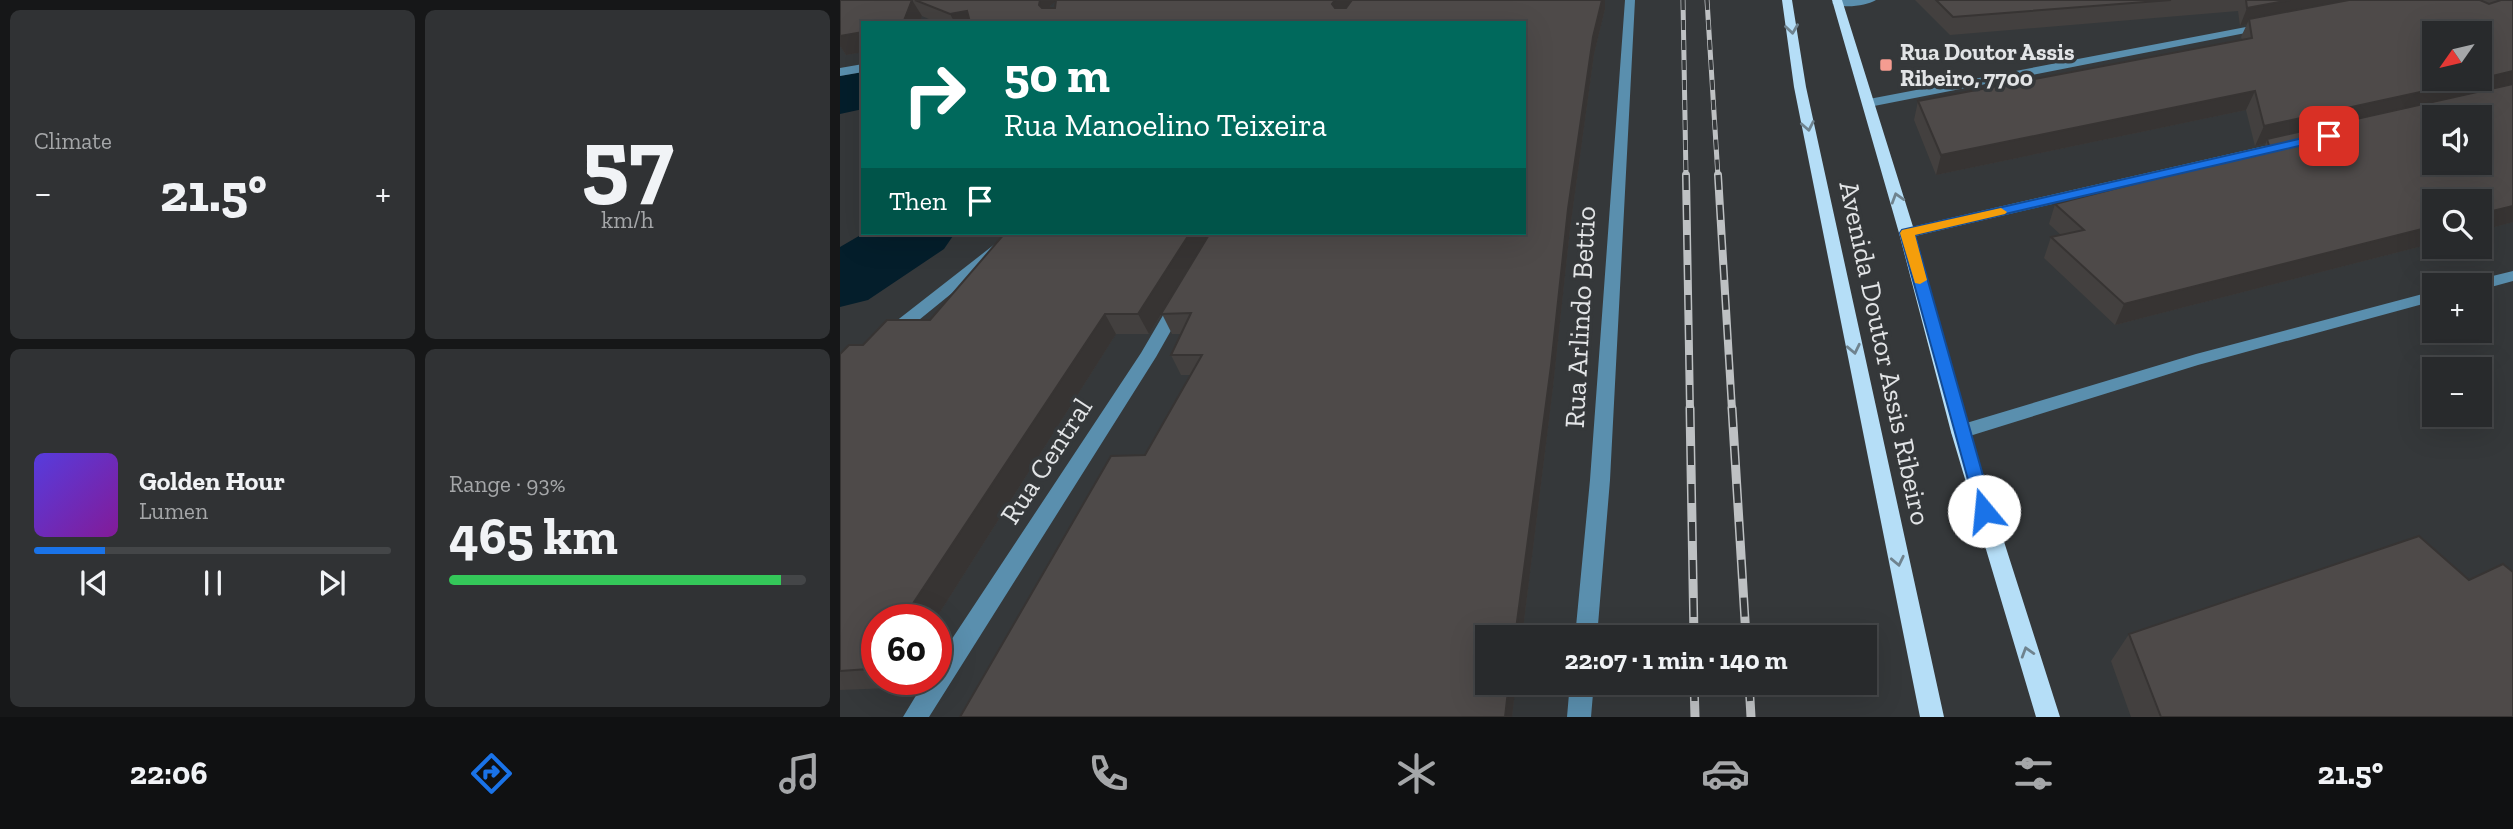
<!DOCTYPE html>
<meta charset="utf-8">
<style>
body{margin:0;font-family:"Zilla Slab",serif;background:#303234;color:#f1f3f6;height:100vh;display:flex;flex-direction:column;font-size:26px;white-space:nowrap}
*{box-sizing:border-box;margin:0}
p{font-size:23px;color:#a5a7a9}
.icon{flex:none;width:38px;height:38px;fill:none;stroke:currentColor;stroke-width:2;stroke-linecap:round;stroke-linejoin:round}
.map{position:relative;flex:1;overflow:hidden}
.panel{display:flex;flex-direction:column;gap:10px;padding:10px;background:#161718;width:840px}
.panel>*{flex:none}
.banner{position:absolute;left:21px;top:21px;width:665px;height:214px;border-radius:0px;box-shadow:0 7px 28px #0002,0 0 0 2px #444648;background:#00695c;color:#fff;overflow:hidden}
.needle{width:46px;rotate:236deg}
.tools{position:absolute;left:1582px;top:21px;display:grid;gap:14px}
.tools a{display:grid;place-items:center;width:70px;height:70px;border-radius:0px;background:#282a2c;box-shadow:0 7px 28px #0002,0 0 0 2px #444648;font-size:35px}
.speed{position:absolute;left:21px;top:604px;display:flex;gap:14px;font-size:35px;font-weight:700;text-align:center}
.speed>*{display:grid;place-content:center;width:91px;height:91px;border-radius:50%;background:#282a2c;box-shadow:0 7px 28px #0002,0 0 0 2px #444648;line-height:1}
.speed .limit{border:10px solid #d22;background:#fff;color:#111}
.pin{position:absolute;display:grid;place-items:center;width:60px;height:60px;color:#fff;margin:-30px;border-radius:14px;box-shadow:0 4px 10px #0006}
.me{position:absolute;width:77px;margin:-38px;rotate:343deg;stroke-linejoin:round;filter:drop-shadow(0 0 5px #0008)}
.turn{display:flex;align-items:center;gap:24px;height:147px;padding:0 28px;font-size:32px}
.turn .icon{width:91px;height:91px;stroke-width:2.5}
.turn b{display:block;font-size:49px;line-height:60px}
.then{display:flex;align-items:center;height:66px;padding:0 28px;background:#0003;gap:14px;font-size:26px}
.big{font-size:52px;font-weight:800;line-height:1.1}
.panel .card{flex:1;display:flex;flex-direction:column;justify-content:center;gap:10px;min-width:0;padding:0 24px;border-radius:10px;background:#303234}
.panel .dial{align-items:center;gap:0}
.dial b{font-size:91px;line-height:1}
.song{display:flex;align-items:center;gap:21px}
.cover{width:84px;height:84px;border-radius:10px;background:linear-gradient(135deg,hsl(250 70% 55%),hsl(290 70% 35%))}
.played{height:7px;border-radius:4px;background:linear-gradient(90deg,#1a73e8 20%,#444648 20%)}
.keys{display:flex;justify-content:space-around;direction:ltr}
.heat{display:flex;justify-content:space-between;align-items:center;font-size:38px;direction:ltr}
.charge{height:10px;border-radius:5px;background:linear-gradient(90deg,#34c759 93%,#444648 0)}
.panel .tiles{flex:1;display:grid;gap:10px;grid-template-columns:repeat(2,1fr)}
.trip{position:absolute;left:635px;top:625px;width:402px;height:70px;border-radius:0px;background:#282a2c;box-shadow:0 7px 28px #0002,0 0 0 2px #444648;font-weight:800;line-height:70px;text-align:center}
.dock{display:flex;height:112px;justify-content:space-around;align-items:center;background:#101112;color:#a5a7a9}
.dock .icon{width:49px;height:49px}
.dock .selected{color:#1a73e8}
.dock b{font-size:32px;color:#f1f3f6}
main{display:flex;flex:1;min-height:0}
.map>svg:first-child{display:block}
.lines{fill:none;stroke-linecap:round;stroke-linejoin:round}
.river{fill:#041e2b;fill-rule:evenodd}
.minor{fill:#5a8fae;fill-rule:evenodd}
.major{fill:#b5def7;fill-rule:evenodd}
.rail-far2-casing{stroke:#bec1c3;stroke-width:5}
.rail-far1-casing{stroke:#bec1c3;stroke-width:8}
.rail-casing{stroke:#bec1c3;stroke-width:9}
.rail-far2{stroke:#35383a;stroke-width:3.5;stroke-dasharray:10;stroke-linecap:butt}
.rail-far1{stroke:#35383a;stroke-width:5;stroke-dasharray:15;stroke-linecap:butt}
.rail{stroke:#35383a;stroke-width:6;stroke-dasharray:19;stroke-linecap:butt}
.wall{fill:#43403f;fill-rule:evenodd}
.shaded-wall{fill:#373433}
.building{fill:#4e4a49;stroke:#373433;stroke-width:2;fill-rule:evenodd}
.oneway{stroke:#6f838f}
.route{fill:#1a73e8;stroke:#114b97;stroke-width:2}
.slow{fill:#f59e0b}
.poi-dot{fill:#f59c91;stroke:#35383a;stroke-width:2.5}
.labels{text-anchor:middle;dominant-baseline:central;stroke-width:7;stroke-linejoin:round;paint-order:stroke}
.far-poi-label{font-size:23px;font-weight:bold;fill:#e2e4e6;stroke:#35383a;text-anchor:start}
.street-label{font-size:28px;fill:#e2e4e6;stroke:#35383a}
</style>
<main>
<section class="panel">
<div class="tiles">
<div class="card"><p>Climate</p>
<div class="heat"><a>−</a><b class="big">21.5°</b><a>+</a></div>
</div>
<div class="card dial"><b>57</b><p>km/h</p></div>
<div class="card">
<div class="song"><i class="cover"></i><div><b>Golden Hour</b><p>Lumen</p></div></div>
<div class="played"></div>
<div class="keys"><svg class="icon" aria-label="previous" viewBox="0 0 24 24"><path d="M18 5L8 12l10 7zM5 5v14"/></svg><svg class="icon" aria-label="pause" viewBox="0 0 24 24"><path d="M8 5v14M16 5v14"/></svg><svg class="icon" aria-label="next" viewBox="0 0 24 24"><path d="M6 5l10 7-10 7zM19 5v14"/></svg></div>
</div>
<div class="card"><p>Range · 93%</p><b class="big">465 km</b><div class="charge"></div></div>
</div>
</section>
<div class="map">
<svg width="1673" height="717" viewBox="0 0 1673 717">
<rect width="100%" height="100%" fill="#35383a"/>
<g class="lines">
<path class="river" d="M23,72V109L0,114V76Z
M24,233H115L104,249L28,300L0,307V247Z"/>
<path class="minor" d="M785,0H795L770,480L757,637H735L750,480Z
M996,0H1036C1027,6 1001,9 992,3Z
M1427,23L1431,24V28L1029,107L1023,103L1029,99Z
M23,64V72L0,76V68Z
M1442,142L1449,146L1447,149L1067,238L1059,233L1067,228Z
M169,233H186L58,337H46L43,333L46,329Z
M1673,271V281L1640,290V285H1630L1632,281Z
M1594,291V301L1358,365L1120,439L1113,437L1111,432L1113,427L1356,354Z
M338,299L346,304L316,357L89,717H63L86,679H96V663L301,353L332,300Z
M730,682H754L751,717H727Z"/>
<path class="major" d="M942,0H952L966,87L1104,717H1080L954,87Z
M992,0H1002L1075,233L1129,432L1220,717H1196L1111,432L1059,233Z"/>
<g class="rail-far2-casing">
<path id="rail-far2" d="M843,0L846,177
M867,0L878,177"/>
</g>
<g class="rail-far1-casing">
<path id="rail-far1" d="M846,175L850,410
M878,175L892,410"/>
</g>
<g class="rail-casing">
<path id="rail" d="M850,408L854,637
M892,408L906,637
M854,682L855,717
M909,682L911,717"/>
</g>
<use href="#rail-far2" class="rail-far2"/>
<use href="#rail-far1" class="rail-far1"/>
<use href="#rail" class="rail"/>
</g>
<path class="wall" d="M0,0H511L506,8L765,9L754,54L730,229L713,387L682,637H648V682H676L672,717H120L305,455L351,375H341L331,355L341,334H332L322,314L309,334H276L95,620H37V679H57L51,688L0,690V354L90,320L684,233V23H98L82,16L79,23H23V52L6,55L1,47H0ZM216,1L215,8H210V6Z
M1075,0H1673V222L1640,231V201H1594V243L1275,325L1204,258L1211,237L1221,235L1209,224L1215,204L1422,151L1426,143L1415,146L1406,110L1096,175L1074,120L1078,101L1402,40L1401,37L1407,24L1400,26L1398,11L1110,35Z
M1629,580L1673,717H1291L1271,661L1289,634Z"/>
<path class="shaded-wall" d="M72,0L82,16L79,23H63Z
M200,0H217L210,6L207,23L199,5Z
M495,0H511L497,22L492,4Z
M762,0H765V9L754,54L730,229L713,387L682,637H675L728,209L753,37Z
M1450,0H1508L1409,19L1407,24L1400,26L1407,8Z
M127,11L130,23H115L110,14Z
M23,32V52L6,55L1,47H0V33Z
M1673,71V87L1427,139L1426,143L1415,146L1424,126Z
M1415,91L1406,110L1096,175L1101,155Z
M1673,206V222L1640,231V214Z
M1594,226V243L1275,325L1284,304Z
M350,233H371L309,334L298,314Z
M265,314L276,334L95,620H62Z
M37,657V676L29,669Z
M40,679H57L51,688Z
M669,682H676L672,717H665Z"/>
<path class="building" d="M0,0H72L63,23H23V32L0,36Z
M75,0H200L199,5L202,8H215L216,0H495L492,4L495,8H506L512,0H762L753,37L728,209L711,366L675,637H648V682H669L665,717H120L271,456L305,455L362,355H331L351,313L321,314L370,233H684V23H132L130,22L127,11L110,14Z
M1096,0H1331L1113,17Z
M1406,0H1450L1407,8Z
M1509,0H1640L1649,4L1661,0H1673V71L1640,79V33H1594V79H1640L1424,126L1415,91L1101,155L1078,101L1412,38L1409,19Z
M1673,84V206L1640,214V201H1594V226L1284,304L1211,237L1244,230L1215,204L1430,149L1427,139ZM1594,117H1640V163H1594Z
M165,233H350L298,314H265L62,620H37V657L29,669L0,671V354L9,345H23L47,320H90Z
M1579,536L1629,580L1663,564L1673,572V717H1321L1289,634Z"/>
<defs><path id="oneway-chevron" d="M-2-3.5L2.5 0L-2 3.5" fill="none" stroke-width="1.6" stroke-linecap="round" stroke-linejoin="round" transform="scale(1.75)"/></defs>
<g class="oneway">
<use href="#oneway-chevron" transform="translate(952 29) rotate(82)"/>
<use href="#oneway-chevron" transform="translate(968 126) rotate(79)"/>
<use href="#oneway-chevron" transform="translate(1057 198) rotate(-107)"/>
<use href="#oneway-chevron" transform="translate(1014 349) rotate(78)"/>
<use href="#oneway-chevron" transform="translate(1058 561) rotate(78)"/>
<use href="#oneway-chevron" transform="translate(1187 652) rotate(-107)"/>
</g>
<path class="route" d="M1489,132L1493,133V138L1075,235L1153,511L1151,516L1144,518L1138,516L1060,233L1062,230Z"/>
<path class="slow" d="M1161,208L1167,212L1165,214L1075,235L1087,280L1080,284L1075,283L1060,233L1062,230Z"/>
<rect class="poi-dot" x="1039" y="58" width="14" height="14" rx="3.5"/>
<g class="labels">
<g class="far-poi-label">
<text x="1060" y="52">Rua Doutor Assis<tspan x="1060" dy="26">Ribeiro, 7700</tspan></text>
</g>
<g class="street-label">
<text transform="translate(740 317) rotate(-87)">Rua Arlindo Bettio</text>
<text transform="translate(1045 353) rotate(78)">Avenida Doutor Assis Ribeiro</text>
<text transform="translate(206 461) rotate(-57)">Rua Central</text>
</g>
</g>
</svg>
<div class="tools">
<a><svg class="needle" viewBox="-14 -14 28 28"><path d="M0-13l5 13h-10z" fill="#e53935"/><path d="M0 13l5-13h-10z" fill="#a5a7a9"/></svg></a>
<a><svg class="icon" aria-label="sound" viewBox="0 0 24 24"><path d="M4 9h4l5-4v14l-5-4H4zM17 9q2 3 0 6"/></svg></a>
<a><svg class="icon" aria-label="search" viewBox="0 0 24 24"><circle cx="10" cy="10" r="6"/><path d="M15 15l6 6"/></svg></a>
<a>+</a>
<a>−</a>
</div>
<div class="speed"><div class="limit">60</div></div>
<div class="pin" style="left:1489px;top:136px;background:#d93025"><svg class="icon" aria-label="arrive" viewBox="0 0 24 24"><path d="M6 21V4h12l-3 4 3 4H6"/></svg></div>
<svg class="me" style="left:1144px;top:511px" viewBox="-20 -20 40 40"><circle r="19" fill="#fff"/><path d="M0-13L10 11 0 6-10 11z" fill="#1a73e8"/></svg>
<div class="trip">22:07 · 1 min · 140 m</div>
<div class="banner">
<div class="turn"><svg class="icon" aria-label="right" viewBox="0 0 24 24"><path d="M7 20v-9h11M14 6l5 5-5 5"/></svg><div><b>50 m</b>Rua Manoelino Teixeira</div></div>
<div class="then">Then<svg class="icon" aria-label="arrive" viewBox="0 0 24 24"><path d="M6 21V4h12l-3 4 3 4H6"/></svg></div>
</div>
</div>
</main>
<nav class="dock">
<b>22:06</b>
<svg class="icon selected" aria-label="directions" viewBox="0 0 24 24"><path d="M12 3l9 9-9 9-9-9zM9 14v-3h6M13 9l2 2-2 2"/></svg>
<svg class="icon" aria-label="music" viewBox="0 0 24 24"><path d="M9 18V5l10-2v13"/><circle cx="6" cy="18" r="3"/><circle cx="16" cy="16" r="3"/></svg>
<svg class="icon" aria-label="phone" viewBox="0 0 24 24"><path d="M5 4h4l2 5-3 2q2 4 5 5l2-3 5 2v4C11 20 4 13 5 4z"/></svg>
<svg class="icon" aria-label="climate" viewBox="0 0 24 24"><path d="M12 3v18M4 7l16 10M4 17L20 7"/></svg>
<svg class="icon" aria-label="car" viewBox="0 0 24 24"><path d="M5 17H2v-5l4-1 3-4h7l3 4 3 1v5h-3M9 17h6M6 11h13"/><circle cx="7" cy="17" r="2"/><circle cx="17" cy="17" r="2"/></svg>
<svg class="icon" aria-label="filters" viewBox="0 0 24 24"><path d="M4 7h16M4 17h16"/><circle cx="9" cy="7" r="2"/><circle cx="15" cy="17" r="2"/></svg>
<b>21.5°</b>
</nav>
